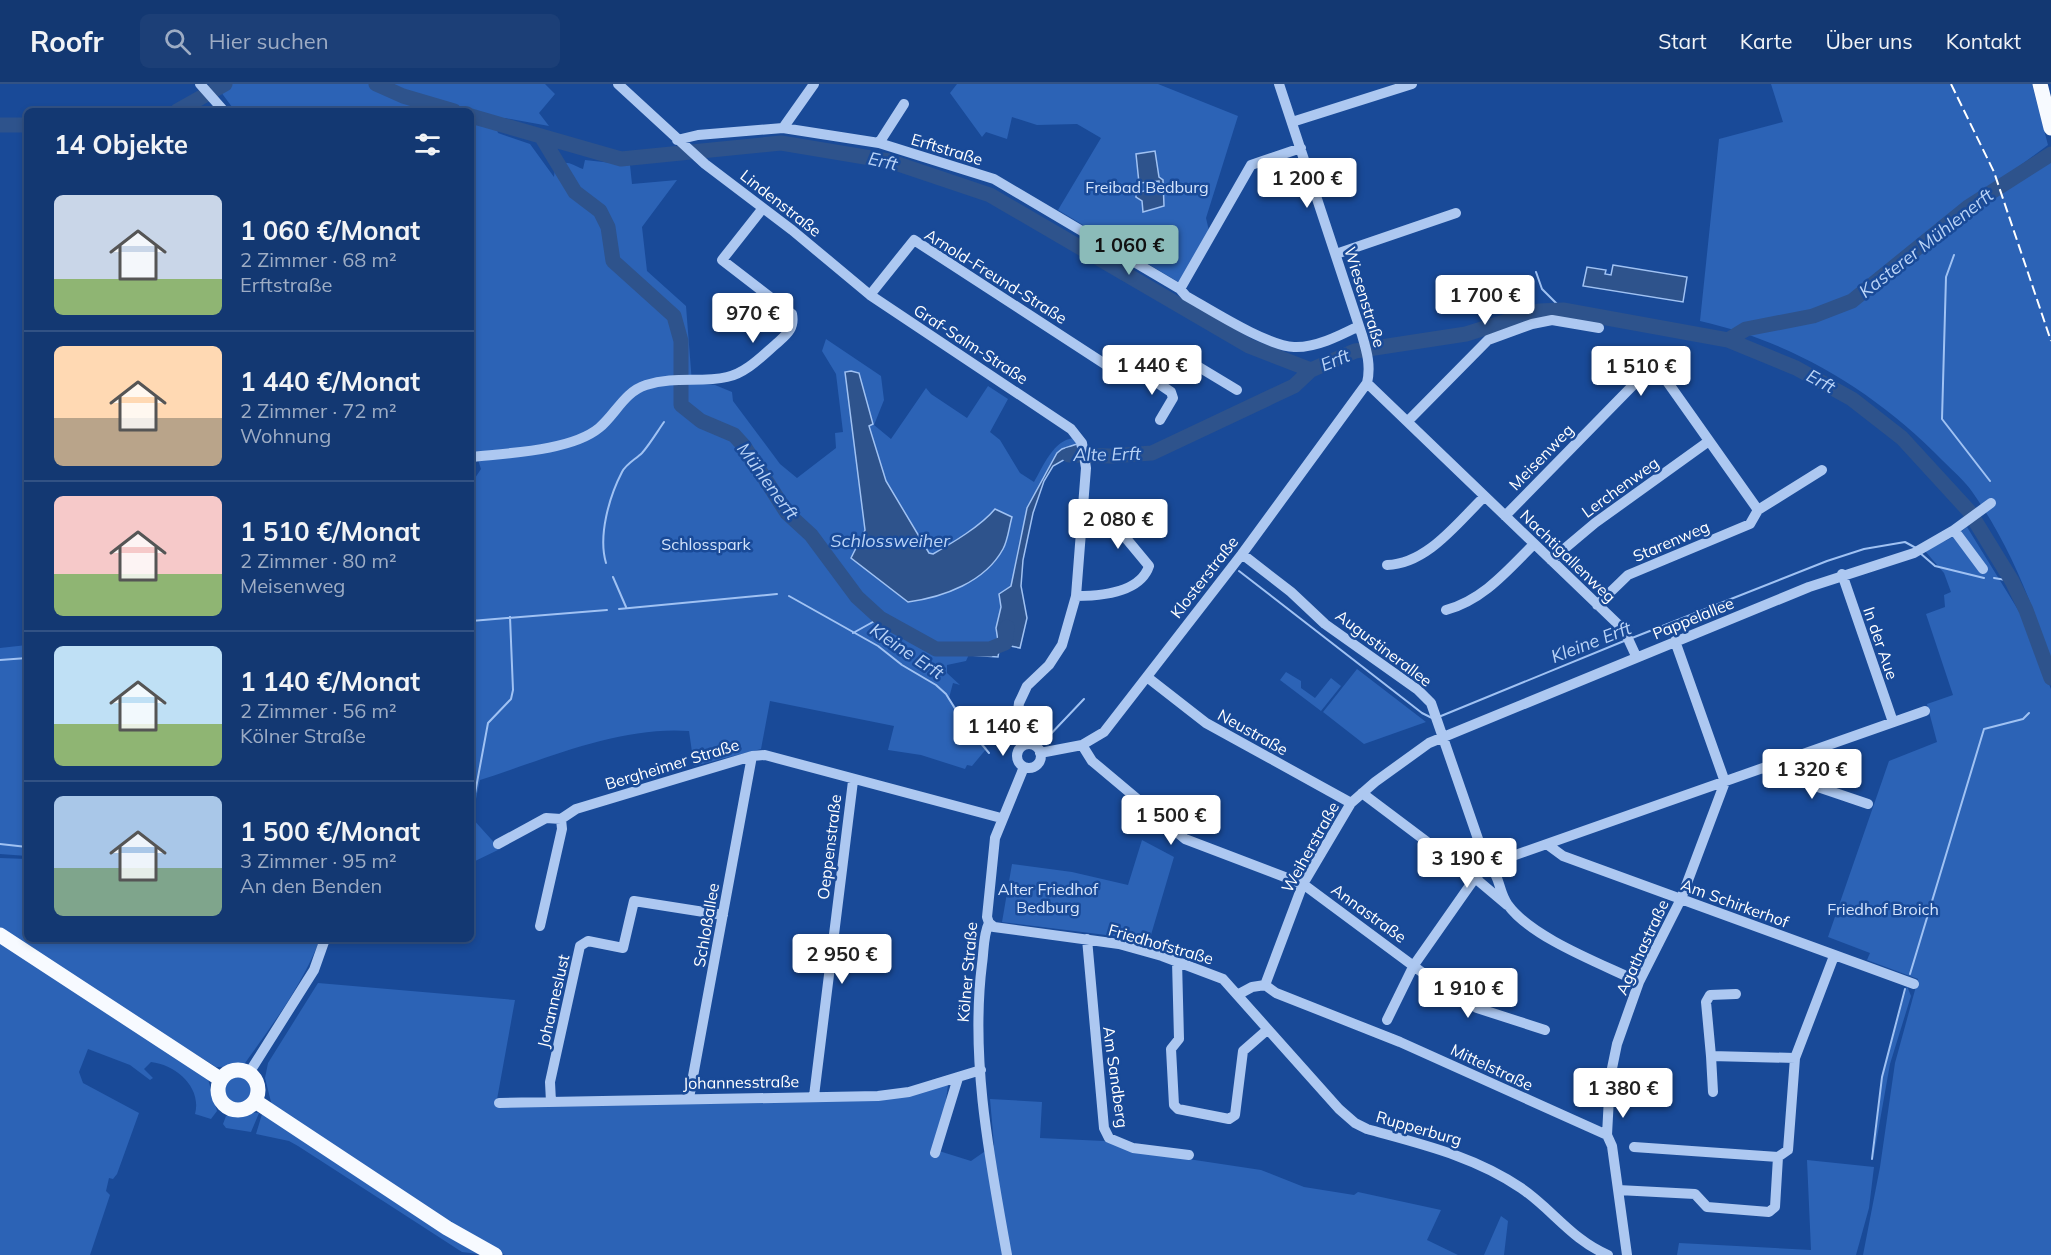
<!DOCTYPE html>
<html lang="de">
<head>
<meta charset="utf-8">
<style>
	:root { --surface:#133872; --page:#1c3f77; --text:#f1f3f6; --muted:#9dacc4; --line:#325284; --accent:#8bbbb9 }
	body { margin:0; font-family:Mulish,sans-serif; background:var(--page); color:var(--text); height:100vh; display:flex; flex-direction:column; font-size:22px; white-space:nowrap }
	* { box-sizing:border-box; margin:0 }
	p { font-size:20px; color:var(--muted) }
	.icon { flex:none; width:33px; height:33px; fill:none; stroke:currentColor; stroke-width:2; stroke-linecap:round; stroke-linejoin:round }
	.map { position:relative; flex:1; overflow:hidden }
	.side { position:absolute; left:24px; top:24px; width:450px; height:834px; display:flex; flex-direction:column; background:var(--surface); border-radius:9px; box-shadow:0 3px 9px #0003,0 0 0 2px var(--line) }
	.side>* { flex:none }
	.price { position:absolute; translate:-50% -51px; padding:0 14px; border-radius:6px; background:#fff; color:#222; font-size:20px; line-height:39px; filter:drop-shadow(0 2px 3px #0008) }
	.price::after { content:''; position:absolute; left:50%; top:36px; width:18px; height:14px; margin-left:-9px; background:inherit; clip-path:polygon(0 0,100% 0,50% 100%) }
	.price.current { background:var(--accent); color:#111 }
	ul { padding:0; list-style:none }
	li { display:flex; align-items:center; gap:18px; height:150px; padding:0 30px }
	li+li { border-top:2px solid var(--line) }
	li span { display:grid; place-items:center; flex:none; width:168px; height:120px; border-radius:9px; color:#555 }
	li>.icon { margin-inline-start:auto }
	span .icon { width:72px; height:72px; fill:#fffc; stroke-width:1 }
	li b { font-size:26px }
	h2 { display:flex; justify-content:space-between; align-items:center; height:72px; padding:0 30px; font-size:26px }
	header { display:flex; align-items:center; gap:36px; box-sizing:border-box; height:84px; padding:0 30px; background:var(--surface); border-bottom:2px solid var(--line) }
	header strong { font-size:28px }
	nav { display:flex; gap:33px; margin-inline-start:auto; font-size:21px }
	.search { width:420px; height:54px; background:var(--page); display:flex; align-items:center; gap:15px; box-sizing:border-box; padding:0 21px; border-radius:9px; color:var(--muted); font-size:22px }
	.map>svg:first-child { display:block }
	.green { fill:#2c63b6 }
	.water { fill:#2e538c; stroke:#a0c2f3; stroke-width:1.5 }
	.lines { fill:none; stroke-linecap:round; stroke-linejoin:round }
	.stream { stroke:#a0c2f3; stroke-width:2 }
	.river { stroke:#2e538c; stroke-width:15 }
	.minor { stroke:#adc8f1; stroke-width:10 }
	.major { stroke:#f7faff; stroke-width:15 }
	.rail { stroke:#fff; stroke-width:2; stroke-dasharray:10 4.5; stroke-linecap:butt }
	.labels { text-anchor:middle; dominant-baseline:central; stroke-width:5; stroke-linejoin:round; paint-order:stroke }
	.street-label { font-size:16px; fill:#fff; stroke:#194a98 }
	.park-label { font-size:16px; fill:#d4e4fc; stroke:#194a98 }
	.water-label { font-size:18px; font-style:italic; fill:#b9d3f7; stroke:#194a98 }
</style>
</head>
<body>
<header>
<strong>Roofr</strong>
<div class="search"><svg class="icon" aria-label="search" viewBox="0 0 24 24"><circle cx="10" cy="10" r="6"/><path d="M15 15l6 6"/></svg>Hier suchen</div>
<nav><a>Start</a><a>Karte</a><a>Über uns</a><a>Kontakt</a></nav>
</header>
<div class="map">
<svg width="2051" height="1171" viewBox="0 0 2051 1171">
	<rect width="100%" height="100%" fill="#194a98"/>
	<path class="green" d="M215,0H545L555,10L539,29L549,42L505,34L494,35L498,49L530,60L554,93L555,82C568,75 571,81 583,85L585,76L630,81L632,100L677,96L642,143L647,187L686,222L692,299L715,301L732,308L733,317L780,380L797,394L836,364L835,349L843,348L836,290L822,267L826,255L881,292L884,316L874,341L891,355L926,304L931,310L967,334L988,302L1008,315L990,348L1000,356L1020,389L1034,398C1043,383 1053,356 1074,354L1077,360L1061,365L1029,421L1019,458L1011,502L999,510L1001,523L998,558L991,563L971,566L966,577L947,581V589L960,601L953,599L949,614L987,664L972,682L967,681L965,685L921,671L888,666L894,642L770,617L761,665L694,682L689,647C619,642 546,675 480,696L472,734L500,765L471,779V400L481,385L471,355V27H235Z
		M957,0H1158L1238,32L1206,134L1209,147L1180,199L1058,126L1101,54L1077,40L1037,41L1012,33L1007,55L986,48L982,53L950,9Z
		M1771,0H2032L2048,61L1875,189L2051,72V578C2032,518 2009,460 1973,409C1965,397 1952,386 1942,376C1876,308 1793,258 1700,237L1719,55L1783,38Z
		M1967,443L2020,529L2051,605V1171H1863L1880,1083L1895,979L1918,895L1867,876L1870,869L1828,853L1889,677L1937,658L1927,620L1953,611L1926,530L1945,523L1944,511L1951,508L1944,489L1925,467C1939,459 1955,454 1967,443Z
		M27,561V772L0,770V564Z
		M1357,585L1426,638L1364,660L1323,628Z
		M1286,588L1301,597V604L1315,614L1331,594L1341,602L1321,627L1280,596Z
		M1142,756L1174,773L1148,861L1114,852L1002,838L1012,780L1072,788L1128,801Z
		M0,774L27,775V855H320C302,902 272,941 243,982L216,983L0,847Z
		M0,856L208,995L217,1027L211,1035L195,1030C202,1004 177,981 151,978L144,985L153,994L150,996L130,981L88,965L79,988L83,999L139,1029L117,1090L113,1095L109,1094L106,1107L110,1111L90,1171H0Z
		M318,899L515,916L496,1021L762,1019L948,1001L939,1067L971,1077L994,1061L990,1015L1042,1018L1040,1054L1104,1057L1135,1067L1261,1086L1304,1103L1354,1111L1358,1108L1441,1126L1427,1156L1458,1171H505L481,1159L272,1022L265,994L268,979Z
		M1907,902L1911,912L1890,980L1873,1076L1882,994Z
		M220 1007a17 17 0 1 1 34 0a17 17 0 1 1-34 0Z
		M246,1028L259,1029L251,1048L226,1044L223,1040L226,1032Z
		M262,1030L487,1171L462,1168L298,1062L289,1057L256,1050Z
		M1807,1076L1874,1083L1869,1124L1856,1171H1677L1679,1159L1811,1166Z
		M1501,1132L1508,1137L1504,1171H1484Z"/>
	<path class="water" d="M1155,67L1159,93L1163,96L1164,122L1143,128L1142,117L1136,113V109L1160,103L1159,97L1139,99L1136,70Z
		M1613,181L1687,193L1683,218L1583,202L1587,183L1606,186L1605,190L1611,191Z
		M851,287L859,289L873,340L869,342L886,397L929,469L933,470C952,459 981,442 995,425L1012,433C1009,443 1008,456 1003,465C985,498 944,513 908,518L851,474L865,446L845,288Z
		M1077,360L1080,375L1067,374L1053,382L1044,397L1033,429L1023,476L1021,502L1027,534L1020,564L1000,560L998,573L970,571V566L991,563L998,557L996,544L1001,523L999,510L1011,502L1027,424L1057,369L1062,365Z"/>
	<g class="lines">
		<path class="stream" d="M1954,171L1946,193L1942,335L1990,397
			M1536,188L1542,205L1563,226
			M1920,469L1935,482L1984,494
			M606,479C598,452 609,413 622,388C626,380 636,375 642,369C650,360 657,348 664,338
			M1239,487L1422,629L1432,634
			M613,493L626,523
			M1994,494L2012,497
			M789,512L878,562L902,581L936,601L946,610L964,639L989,669
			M619,525L777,510
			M471,537L607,526
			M853,549L880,534
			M1632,554L1827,477L1864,465L1905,458L1916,464
			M0,576L27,574
			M1441,632L1624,557
			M1046,655L1084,615
			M471,731L488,639L511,615L513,606L510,533
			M0,760L27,763
			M1910,890L1984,645L2023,635L2029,629
			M1872,1075L1882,993L1905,905"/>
		<path class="river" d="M376,0L403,12L454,27
			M177,27L225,0
			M471,32L621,75L781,59L889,77L990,111L1249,262L1311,286L1355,267L1466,250L1539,227L1563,226L1728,256L1796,284L1852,315L1902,354L1969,427L2012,497L2026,526L2051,594
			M0,41H27
			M541,52L575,108L600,127L608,143L613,177L674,232L681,257V321L701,337L734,351L744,362L787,429L811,451L857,513L880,534L936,565H990L1005,559L1007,543
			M1728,256L1746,245L1813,232L1852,217L1968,123L2051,70
			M1069,371L1111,372L1152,369L1294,302L1311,286"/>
		<path class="minor" d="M200,0L224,27
			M618,0L705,80L792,146L870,211L1071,345L1082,359L1086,384L1076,512L1062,561L1049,581L1027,602L1019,619L1016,643L1023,661
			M1292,38L1412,0
			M783,44L814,0
			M677,56L698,51L783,44L879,59L994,95L1180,205L1186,212C1211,226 1267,262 1294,263C1316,264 1341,251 1359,242
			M879,59L904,20
			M1336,170L1456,129
			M1180,205L1251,81L1301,64
			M870,211L914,156L1114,286L1152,295L1171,308L1173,314L1160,336
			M1156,297L1174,268L1237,306
			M1367,299L1624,546L1636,572
			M1408,337L1488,256L1532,240L1552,236L1599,244
			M471,373C507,369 571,367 599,344C616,330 624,308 646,301C675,292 701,299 727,293C746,289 762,272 776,260C786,251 795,245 792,230L722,176L763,124
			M1505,432L1645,289L1659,286L1758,426
			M1954,446L1983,485
			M1242,470L1291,508L1325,540L1418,606L1431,619L1487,781C1501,791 1498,808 1508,821C1532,854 1602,880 1639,898
			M1551,476L1595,439L1709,357
			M1387,481C1427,480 1457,439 1484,413
			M1842,490L1893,638
			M1076,512C1099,512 1140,509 1149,482L1110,435
			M1597,521L1628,491L1750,440L1758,426L1822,386
			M1446,526C1483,516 1507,487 1534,460
			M1147,593L1206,639L1351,719
			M1017 672a12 12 0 1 1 24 0a12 12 0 1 1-24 0Z
			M1082,661L1092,677L1185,755L1303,800L1431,895L1477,924L1545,946
			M1040,669L1082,661L1104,648L1242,470L1367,299C1371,282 1367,268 1362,251L1279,0
			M1765,685L1868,720
			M1362,709L1475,794L1414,881L1387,936
			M498,760L546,734L561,735L576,725L752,672L765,671L1001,734
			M1548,761L1563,772L1914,900
			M1507,821L1475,794L1487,781L1925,627
			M989,839L994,843L1119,860L1162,872L1223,895L1339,1025L1355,1039L1367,1045C1421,1060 1474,1072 1521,1104C1552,1125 1572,1156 1608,1171
			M540,842L562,745L561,735
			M1087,855L1104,1044L1109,1054L1133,1064L1189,1071
			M1177,877L1179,955L1171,965L1174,1021L1178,1025L1229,1035L1235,1031L1243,967L1267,946
			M1265,901L1276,909L1400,958L1607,1051
			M1239,910L1252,903L1265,901L1303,800L1351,719L1375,698L1429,659L1809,503L1914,469L1954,446L1991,419
			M1711,972L1706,918L1710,911L1736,910
			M249,989L314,886L325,855
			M1713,1008L1711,972L1795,974
			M814,1012L853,697
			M689,1014L752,672
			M551,1018L550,998L580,862L588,857L623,864L634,817L723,831
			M499,1019L878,1012L909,1008L981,986
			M1634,1063L1778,1073
			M935,1069L958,994
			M1778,1073L1788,1066L1795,974L1834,872
			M1618,1106L1695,1110L1707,1123L1769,1128L1775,1123L1778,1073
			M1007,1171C990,1076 970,977 982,880C984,867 983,851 989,839L987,833L995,754L1024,683
			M1627,1171L1612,1062L1607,1051L1610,994L1617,960L1639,898L1681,815L1725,698L1675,557"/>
		<path class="major" d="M2040,0L2051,44
			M0,851L220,995
			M218 1006a20 20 0 1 1 40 0a20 20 0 1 1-40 0Z
			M255,1017L447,1144L495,1171"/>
		<path class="rail" d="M1951,0L1994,88L2051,257"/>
	</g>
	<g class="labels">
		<g class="street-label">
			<text transform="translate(947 65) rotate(17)">Erftstraße</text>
			<text transform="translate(781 119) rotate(38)">Lindenstraße</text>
			<text transform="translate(996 192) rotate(32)">Arnold-Freund-Straße</text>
			<text transform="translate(1365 213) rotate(73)">Wiesenstraße</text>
			<text transform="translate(971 260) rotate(33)">Graf-Salm-Straße</text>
			<text transform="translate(1541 373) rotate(-46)">Meisenweg</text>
			<text transform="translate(1620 403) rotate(-36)">Lerchenweg</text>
			<text transform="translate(1671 457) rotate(-23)">Starenweg</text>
			<text transform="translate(1568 472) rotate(44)">Nachtigallenweg</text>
			<text transform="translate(1204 493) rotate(-52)">Klosterstraße</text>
			<text transform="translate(1693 534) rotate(-22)">Pappelallee</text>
			<text transform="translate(1881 559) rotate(71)">In der Aue</text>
			<text transform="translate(1384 564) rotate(37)">Augustinerallee</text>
			<text transform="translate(1253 648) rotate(29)">Neustraße</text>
			<text transform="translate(672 680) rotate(-17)">Bergheimer Straße</text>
			<text transform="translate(829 763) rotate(-83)">Oeppenstraße</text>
			<text transform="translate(1310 763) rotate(-61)">Weiherstraße</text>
			<text transform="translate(1735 819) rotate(20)">Am Schirkerhof</text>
			<text transform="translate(1369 829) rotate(36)">Annastraße</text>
			<text transform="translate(706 841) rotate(-80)">Schloßallee</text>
			<text transform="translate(1161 860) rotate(16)">Friedhofstraße</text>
			<text transform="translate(1642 863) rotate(-65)">Agathastraße</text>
			<text transform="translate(967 888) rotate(-85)">Kölner Straße</text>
			<text transform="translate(553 917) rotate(-77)">Johanneslust</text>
			<text transform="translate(1492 983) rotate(25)">Mittelstraße</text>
			<text transform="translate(1116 993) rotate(82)">Am Sandberg</text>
			<text transform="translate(741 998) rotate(-1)">Johannesstraße</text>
			<text transform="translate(1419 1044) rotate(16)">Rupperburg</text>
		</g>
		<g class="park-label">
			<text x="1147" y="103">Freibad Bedburg</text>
			<text x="706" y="460">Schlosspark</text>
			<text x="1048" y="805">Alter Friedhof<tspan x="1048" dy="18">Bedburg</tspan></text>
			<text x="1883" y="825">Friedhof Broich</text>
		</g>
		<g class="water-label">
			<text transform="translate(883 77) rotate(13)">Erft</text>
			<text transform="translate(1926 159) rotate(-38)">Kasterer Mühlenerft</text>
			<text transform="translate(1335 276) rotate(-22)">Erft</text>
			<text transform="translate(1821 297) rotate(29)">Erft</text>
			<text transform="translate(1107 370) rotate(-1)">Alte Erft</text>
			<text transform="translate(768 397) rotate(54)">Mühlenerft</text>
			<text x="890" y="456">Schlossweiher</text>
			<text transform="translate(1591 558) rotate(-21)">Kleine Erft</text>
			<text transform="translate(907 567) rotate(34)">Kleine Erft</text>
		</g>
	</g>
</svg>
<b class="price" style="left:1307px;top:125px">1 200 €</b>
<b class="price current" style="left:1129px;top:192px">1 060 €</b>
<b class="price" style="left:1485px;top:242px">1 700 €</b>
<b class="price" style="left:753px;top:260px">970 €</b>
<b class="price" style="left:1152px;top:312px">1 440 €</b>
<b class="price" style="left:1641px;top:313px">1 510 €</b>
<b class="price" style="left:1118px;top:466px">2 080 €</b>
<b class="price" style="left:1003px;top:673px">1 140 €</b>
<b class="price" style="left:1812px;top:716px">1 320 €</b>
<b class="price" style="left:1171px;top:762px">1 500 €</b>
<b class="price" style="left:1467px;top:805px">3 190 €</b>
<b class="price" style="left:842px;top:901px">2 950 €</b>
<b class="price" style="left:1468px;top:935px">1 910 €</b>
<b class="price" style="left:1623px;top:1035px">1 380 €</b>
<section class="side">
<h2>14 Objekte<svg class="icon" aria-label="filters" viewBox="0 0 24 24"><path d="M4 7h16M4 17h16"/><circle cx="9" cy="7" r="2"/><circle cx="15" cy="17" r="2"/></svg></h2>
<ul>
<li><span style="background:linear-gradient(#c9d6e8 70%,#8fb573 0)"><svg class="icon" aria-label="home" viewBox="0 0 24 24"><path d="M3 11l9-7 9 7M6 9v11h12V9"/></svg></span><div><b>1 060 €/Monat</b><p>2 Zimmer · 68 m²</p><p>Erftstraße</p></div></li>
<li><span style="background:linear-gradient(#ffd9b3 60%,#b9a48a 0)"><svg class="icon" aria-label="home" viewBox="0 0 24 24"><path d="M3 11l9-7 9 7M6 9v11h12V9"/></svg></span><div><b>1 440 €/Monat</b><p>2 Zimmer · 72 m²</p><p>Wohnung</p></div></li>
<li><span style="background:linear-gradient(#f6c9c9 65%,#8fb573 0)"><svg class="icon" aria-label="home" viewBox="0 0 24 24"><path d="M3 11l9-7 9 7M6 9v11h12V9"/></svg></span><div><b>1 510 €/Monat</b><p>2 Zimmer · 80 m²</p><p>Meisenweg</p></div></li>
<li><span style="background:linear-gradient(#bfe0f5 65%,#8fb573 0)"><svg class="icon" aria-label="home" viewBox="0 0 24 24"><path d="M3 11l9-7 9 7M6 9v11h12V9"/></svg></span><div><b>1 140 €/Monat</b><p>2 Zimmer · 56 m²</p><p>Kölner Straße</p></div></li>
<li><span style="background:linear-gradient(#a9c7e8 60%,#7fa58c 0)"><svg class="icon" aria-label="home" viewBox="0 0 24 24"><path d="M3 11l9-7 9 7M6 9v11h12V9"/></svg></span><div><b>1 500 €/Monat</b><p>3 Zimmer · 95 m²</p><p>An den Benden</p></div></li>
</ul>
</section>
</div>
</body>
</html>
